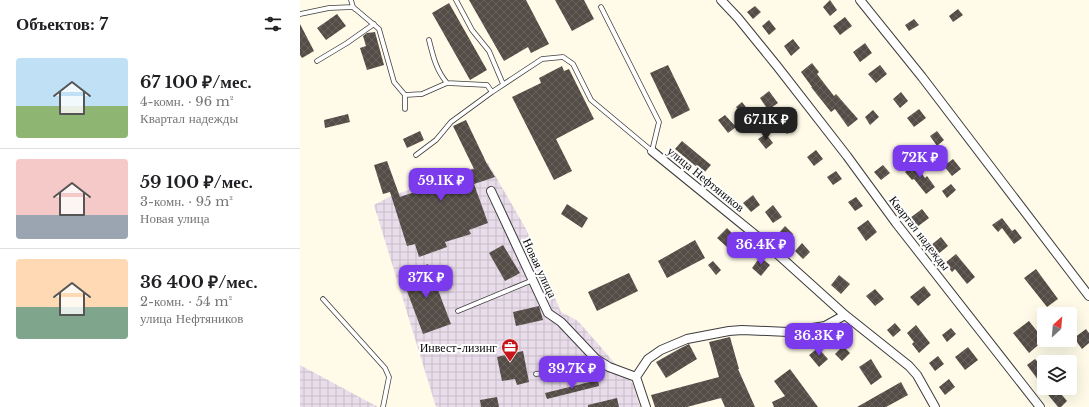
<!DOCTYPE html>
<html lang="ru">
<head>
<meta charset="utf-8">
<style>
	:root { --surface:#fff; --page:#f6f6f6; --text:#202124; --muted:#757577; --line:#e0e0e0; --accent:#7c3aed }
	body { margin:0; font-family:"Libre Baskerville",serif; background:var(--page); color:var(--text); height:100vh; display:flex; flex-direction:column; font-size:15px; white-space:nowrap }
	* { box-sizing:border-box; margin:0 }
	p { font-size:13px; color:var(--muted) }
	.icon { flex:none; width:22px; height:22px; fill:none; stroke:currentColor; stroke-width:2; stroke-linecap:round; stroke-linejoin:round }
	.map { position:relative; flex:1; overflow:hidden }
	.panel { display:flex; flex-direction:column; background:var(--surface); width:300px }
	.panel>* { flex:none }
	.needle { width:26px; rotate:26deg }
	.controls { position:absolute; left:737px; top:307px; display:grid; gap:8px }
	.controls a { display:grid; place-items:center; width:40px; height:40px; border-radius:4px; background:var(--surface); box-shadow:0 4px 16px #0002; font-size:20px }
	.price { position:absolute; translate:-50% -34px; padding:0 9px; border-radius:8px; background:var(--accent); color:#fff; font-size:13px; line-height:26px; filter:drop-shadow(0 1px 2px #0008) }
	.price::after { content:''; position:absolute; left:50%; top:24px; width:12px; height:9px; margin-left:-6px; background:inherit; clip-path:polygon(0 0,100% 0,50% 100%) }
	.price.current { background:#222; color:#fff }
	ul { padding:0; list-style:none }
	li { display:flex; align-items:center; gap:12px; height:100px; padding:0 16px }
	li+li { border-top:1px solid var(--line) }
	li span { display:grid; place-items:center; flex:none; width:112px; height:80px; border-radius:4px; color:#555 }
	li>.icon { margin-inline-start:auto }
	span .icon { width:48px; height:48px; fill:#fffc; stroke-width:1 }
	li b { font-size:17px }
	h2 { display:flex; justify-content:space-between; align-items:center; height:48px; padding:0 16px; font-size:17px }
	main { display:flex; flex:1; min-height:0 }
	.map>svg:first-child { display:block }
	.industrial { fill:url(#industrial-grid) }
	.building { fill:url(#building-cross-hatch) }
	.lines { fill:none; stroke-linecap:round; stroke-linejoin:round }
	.lane-casing { stroke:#3d3d3d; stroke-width:5.5 }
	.street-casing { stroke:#3d3d3d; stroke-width:10 }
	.lane { stroke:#fff; stroke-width:4 }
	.street { stroke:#fff; stroke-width:8 }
	.labels { text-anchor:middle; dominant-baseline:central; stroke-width:4; stroke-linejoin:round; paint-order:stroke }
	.street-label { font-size:12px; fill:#0a0a0a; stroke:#fff }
	.poi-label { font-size:12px; fill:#0a0a0a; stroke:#fff; text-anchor:end }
</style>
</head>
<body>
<main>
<section class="panel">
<h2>Объектов: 7<svg class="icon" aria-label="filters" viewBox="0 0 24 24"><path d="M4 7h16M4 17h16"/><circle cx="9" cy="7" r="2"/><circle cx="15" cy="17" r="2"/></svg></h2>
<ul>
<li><span style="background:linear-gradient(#bfe0f5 60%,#8fb573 0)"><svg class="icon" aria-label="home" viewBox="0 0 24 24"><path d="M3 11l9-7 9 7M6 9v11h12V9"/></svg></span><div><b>67 100 ₽/мес.</b><p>4-комн. · 96 m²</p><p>Квартал надежды</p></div></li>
<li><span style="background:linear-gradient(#f6c9c9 70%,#9aa5b1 0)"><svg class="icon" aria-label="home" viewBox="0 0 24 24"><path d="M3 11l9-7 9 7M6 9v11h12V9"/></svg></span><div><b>59 100 ₽/мес.</b><p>3-комн. · 95 m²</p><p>Новая улица</p></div></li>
<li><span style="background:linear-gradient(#ffd9b3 60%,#7fa58c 0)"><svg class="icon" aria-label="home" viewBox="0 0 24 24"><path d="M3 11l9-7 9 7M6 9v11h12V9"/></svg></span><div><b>36 400 ₽/мес.</b><p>2-комн. · 54 m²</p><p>улица Нефтяников</p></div></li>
</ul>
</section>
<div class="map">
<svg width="789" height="407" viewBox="0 0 789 407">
	<defs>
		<pattern id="industrial-grid" width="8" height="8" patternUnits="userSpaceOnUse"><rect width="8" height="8" fill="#eaddeb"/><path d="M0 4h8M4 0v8" fill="none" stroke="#c7bcc8"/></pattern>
		<pattern id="building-cross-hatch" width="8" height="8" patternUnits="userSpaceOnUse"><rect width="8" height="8" fill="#544c46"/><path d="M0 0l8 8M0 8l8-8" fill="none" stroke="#68615c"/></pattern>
	</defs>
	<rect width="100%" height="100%" fill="#fffbe8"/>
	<path class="industrial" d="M188,163L226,229L261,312L278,321L333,384L340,407H136L74,205L91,196Z
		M0,365L78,407H0Z"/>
	<path class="building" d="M169,0H226L249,44L231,53L228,47L204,61Z
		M255,0H284L294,19L272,31Z
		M530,0L537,10L530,16L523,7Z
		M149,3L187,70L170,80L132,13Z
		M455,6L461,12L453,19L447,12Z
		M658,9L663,15L653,22L649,16Z
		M37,14L46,26L26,40L17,28Z
		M545,17L552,26L540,35L533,26Z
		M614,19L619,25L609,31L605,25Z
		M469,20L476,29L469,35L462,26Z
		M0,24L14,51L2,58L0,55Z
		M75,32L84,65L67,70L60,48L66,46L63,36L67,33Z
		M493,39L500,48L491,56L484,46Z
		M565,43L572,53L560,62L553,52Z
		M512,63L519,72L517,74L534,96L536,94L558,119L548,127L535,109L531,112L511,87H512L501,72Z
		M368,65L390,110L372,119L350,73Z
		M580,65L587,74L576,83L568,74Z
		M262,66L264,71L269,69L294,119L256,139L272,171L254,180L212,97L241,83L239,78Z
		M469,91L478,103L468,110L460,98Z
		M601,92L608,101L600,108L593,99Z
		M442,102L449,111L443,116L436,107Z
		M619,109L626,118L614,127L607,118Z
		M573,110L579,117L570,125L565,117Z
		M48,114L50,122L25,128L24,120Z
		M425,115L436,127L428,133L418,120Z
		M487,115L496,127L487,134L478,122Z
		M166,120L187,164L195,177L174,184L188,223L169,230L171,234L145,242L147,247L119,257L115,244L107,246L90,192L83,194L74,165L87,161L100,197L170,173V170L174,169L153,126Z
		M120,131L124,140L107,148L103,139Z
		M637,131L644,140L637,146L630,136Z
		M466,134L473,143L466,149L458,139Z
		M382,141L411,165L404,173L375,149Z
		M516,150L523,159L514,166L507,157Z
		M653,159L661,169L652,176L644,166Z
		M615,164L625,178L627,176L635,187L626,194L614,179L612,180L605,172Z
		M583,165L590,173L581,180L574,172Z
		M536,171L542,179L533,185L527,177Z
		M651,184L656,190L647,198L642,191Z
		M453,195L460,205L451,212L443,203Z
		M556,197L563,206L555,211L548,202Z
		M267,204L288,218L282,228L261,214Z
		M473,205L482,217L473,223L465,212Z
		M622,209L629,218L617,227L610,218Z
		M702,218L712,231L715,229L722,238L714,244L702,228L698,232L692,225Z
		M568,220L577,232L566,241L557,228Z
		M485,226L493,234L486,241L478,234Z
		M427,228L436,237L427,247L417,238Z
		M641,237L648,246L637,255L630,246Z
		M395,240L405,258L367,278L358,261Z
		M502,243L510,252L503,259L495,251Z
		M203,245L220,273L205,281L189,253Z
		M656,254L675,277L667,284L655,269L652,272L645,263Z
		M460,257L470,265L461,276L452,268Z
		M413,261L421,270L416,275L408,265Z
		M128,264L151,324L123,334L101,275Z
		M736,269L758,299L747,307L724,278Z
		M329,273L338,291L297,311L288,292Z
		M539,275L550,284L541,294L531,285Z
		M624,286L631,295L618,306L610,297Z
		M575,289L584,299L575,306L566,296Z
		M239,306L243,320L216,326L213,312Z
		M729,321L744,340L729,353L713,333Z
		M595,323L601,330L593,337L587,330Z
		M616,325L630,343L619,353L612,344L614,342L607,333Z
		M651,328L656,334L647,342L642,335Z
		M786,329L789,333V343L782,349L774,338Z
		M430,337L439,369H438L455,407H425L421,398L387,407H355L351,395L419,377L409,342Z
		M509,339V348L494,349L493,340Z
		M389,344L397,359L366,378L356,362L379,349Z
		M543,346L550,353L542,361L535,354Z
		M668,347L678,360L665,370L655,357Z
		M518,348L528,359L519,367L509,355Z
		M223,351L229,382L217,385L215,379L202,381L197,357Z
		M638,356L644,364L635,371L629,363Z
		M571,359L582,377L571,385L559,367Z
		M735,359L744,368V388L727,365Z
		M490,369L518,407H474L472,402L485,396L474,381Z
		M649,379L655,387L645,395L639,387Z
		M298,380L299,386L247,399L245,393Z
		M601,382L608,395L586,407H557Z
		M749,388H756L767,401L761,407H758L745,391Z
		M197,397L199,407H181L180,400Z
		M317,398L319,407H288V405Z"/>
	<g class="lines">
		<g class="lane-casing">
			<path id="lane" d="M51,0L53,7L55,9
				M156,0L172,30L189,51L203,84
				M0,14L29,8L53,7L79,29L94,82L105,95L122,94L147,83L187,85L192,92L242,59L263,57L273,64L291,100L352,151L359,122L301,7
				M129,40C133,56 136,70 147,83
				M17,61L47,43L74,24L72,23
				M105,95V109
				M116,155L136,140L151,122L192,92
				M23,299L85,368L89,377L83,407
				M158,311L233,280
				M236,374L294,366L305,367"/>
		</g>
		<g class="street-casing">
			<path id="street" d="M421,0L438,18L477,66L547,156L596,223L740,407
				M560,0L622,77L789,296
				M352,151L464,242L545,315L609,366L617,375L635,407
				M191,191L248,313L261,322L296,359L309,367L336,377L346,407
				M336,377L348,359L361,350L387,339L429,331L442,330L488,332L525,326L545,315"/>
		</g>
		<use href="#lane" class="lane"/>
		<use href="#street" class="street"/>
	</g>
	<defs>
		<g id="office-pin" transform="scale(0.9)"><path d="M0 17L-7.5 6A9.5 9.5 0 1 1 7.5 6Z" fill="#c6161a" stroke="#fff"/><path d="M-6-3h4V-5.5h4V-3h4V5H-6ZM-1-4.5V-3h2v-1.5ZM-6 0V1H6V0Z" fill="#fff"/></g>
	</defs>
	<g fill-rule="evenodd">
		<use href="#office-pin" x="210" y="347"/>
	</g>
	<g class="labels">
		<g class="street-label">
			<text transform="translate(406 179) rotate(39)">улица Нефтяников</text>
			<text transform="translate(620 233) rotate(52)">Квартал надежды</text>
			<text transform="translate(240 268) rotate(65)">Новая улица</text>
		</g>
		<g class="poi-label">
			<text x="197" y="347">Инвест-лизинг</text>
		</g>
	</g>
</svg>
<div class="controls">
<a><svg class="needle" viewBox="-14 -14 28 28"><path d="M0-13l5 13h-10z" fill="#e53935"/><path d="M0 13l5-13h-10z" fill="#757577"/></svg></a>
<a><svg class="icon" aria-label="layers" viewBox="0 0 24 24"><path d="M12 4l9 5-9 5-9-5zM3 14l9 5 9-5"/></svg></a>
</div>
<b class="price current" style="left:466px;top:141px">67.1K ₽</b>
<b class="price" style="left:620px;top:179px">72K ₽</b>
<b class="price" style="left:141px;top:202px">59.1K ₽</b>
<b class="price" style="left:461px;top:266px">36.4K ₽</b>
<b class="price" style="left:126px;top:299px">37K ₽</b>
<b class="price" style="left:519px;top:357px">36.3K ₽</b>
<b class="price" style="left:272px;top:390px">39.7K ₽</b>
</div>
</main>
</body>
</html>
